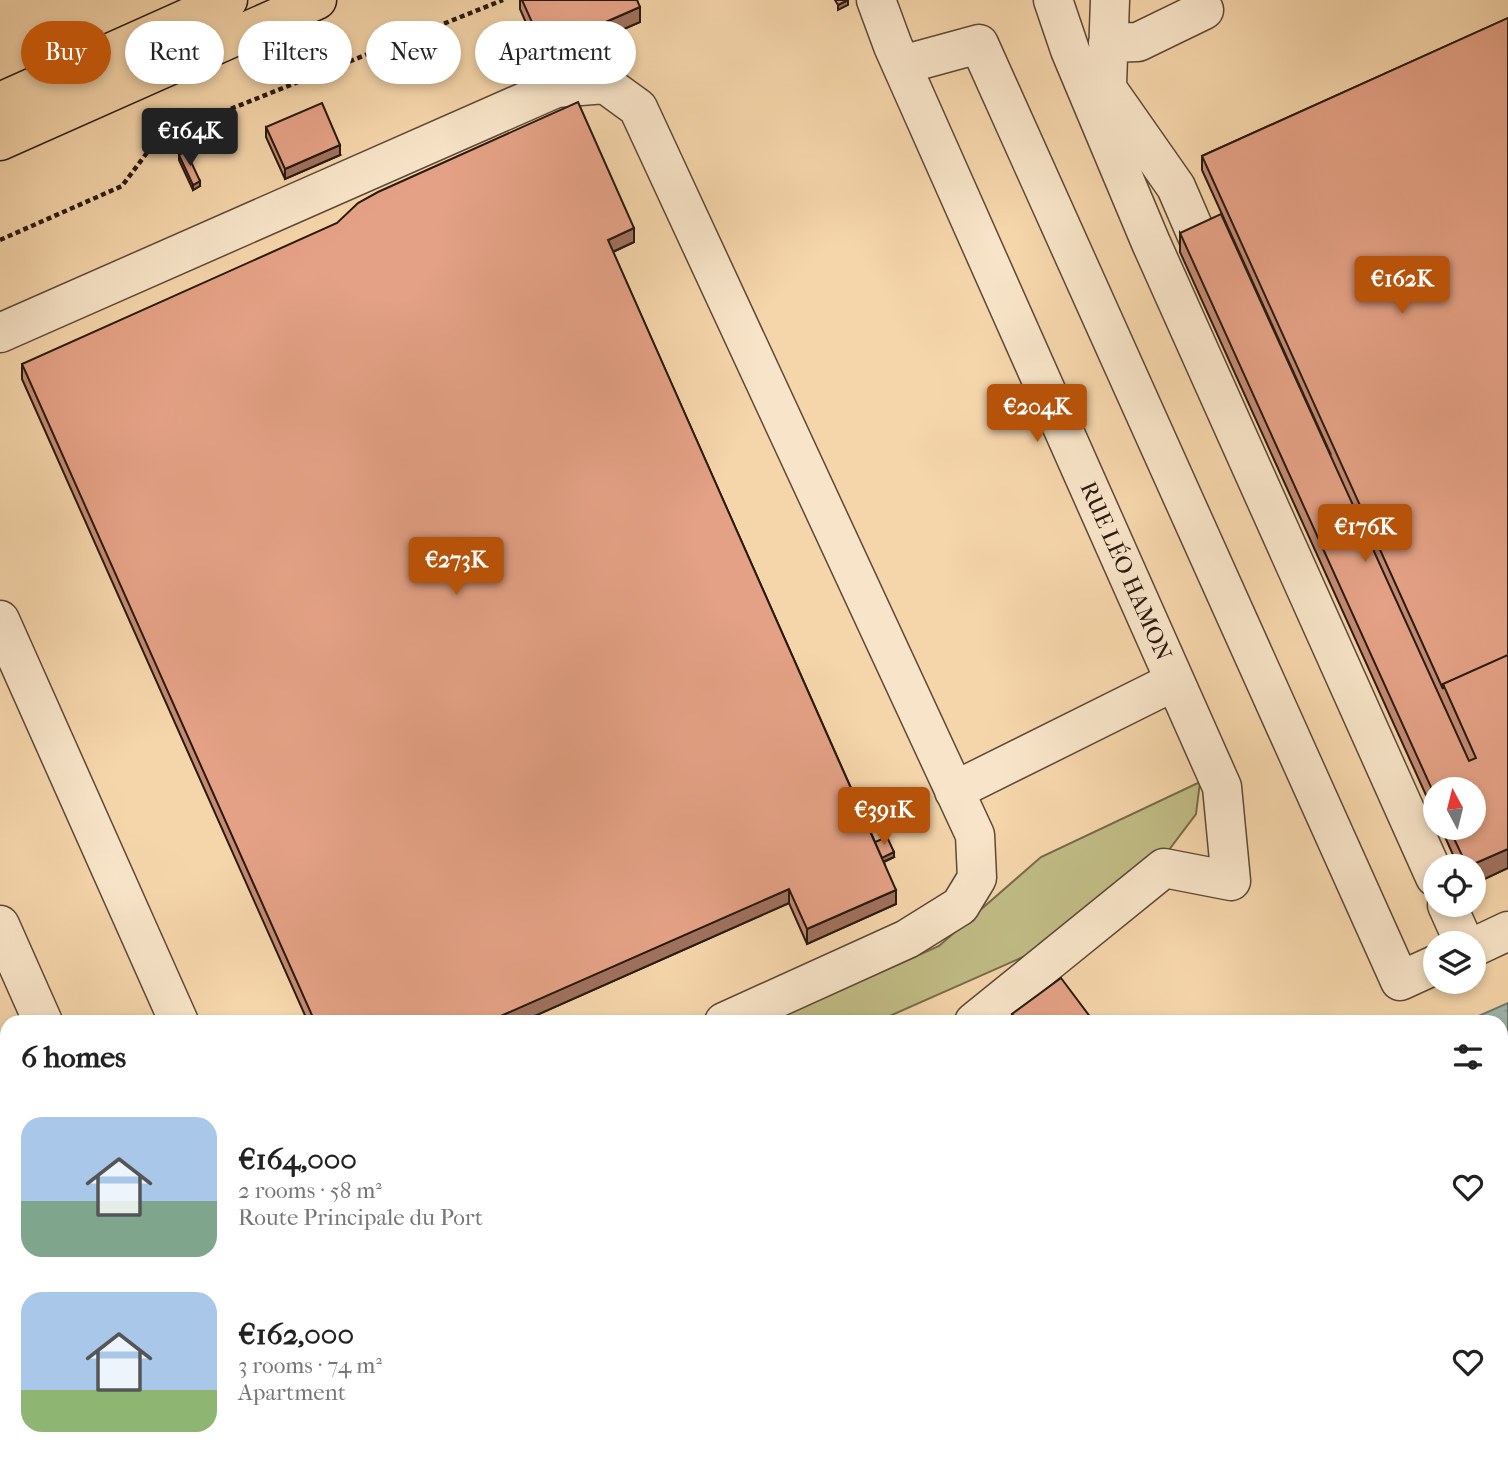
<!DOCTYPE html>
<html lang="en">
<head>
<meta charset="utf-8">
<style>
	:root { --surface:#fff; --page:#f2f2f2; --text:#222; --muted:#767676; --accent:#b45309 }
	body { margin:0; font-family:"IM FELL French Canon",serif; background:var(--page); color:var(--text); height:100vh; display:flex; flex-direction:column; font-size:26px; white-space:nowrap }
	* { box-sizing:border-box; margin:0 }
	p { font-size:23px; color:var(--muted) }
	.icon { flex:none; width:38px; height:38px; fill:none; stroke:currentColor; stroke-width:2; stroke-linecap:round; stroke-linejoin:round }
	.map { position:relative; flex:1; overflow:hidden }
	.drawer { position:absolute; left:0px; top:1015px; width:1508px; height:450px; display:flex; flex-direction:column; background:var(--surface); border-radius:21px 21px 0 0; box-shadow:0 4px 10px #0003 }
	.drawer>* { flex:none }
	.top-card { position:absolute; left:21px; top:21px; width:700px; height:63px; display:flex; gap:14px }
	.needle { width:46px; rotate:353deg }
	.controls { position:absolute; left:1423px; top:777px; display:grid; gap:14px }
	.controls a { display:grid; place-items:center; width:63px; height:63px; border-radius:50%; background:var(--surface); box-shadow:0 4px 10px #0003; font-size:35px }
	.price { position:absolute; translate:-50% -60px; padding:0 16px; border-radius:7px; background:var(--accent); color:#fff; font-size:23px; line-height:46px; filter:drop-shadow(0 2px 4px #0008) }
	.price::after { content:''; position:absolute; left:50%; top:42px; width:21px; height:16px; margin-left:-10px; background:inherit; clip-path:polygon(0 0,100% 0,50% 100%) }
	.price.on { background:#222; color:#fff }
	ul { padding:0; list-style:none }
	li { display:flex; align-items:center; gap:21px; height:175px; padding:0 21px }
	li span { display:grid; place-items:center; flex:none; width:196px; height:140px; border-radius:21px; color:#555 }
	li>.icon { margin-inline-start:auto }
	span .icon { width:84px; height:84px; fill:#fffc; stroke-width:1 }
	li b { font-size:30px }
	h2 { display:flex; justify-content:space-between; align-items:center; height:84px; padding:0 21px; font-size:30px }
	.chip { padding:0 24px; border-radius:32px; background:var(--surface); box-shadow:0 4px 10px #0003; font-size:24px; line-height:63px }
	.chip.on { background:var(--accent); color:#fff }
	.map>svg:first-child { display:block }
	.green { fill:#c1bc85; stroke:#756b4b; stroke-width:2 }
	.water { fill:url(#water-ripples); stroke:#6f7970; stroke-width:2 }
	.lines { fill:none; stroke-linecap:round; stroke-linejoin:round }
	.minor-casing { stroke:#5c4937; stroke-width:41 }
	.major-casing { stroke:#291a11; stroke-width:41 }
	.path { stroke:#291a11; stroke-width:4.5; stroke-dasharray:5 3.5; stroke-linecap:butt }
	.minor { stroke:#f8e4c8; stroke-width:38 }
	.major { stroke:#f5d5aa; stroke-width:38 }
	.wall { fill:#c48a72; stroke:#291a11; stroke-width:2 }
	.shaded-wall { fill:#a0715d; stroke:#291a11; stroke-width:2 }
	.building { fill:#e4a185; stroke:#291a11; stroke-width:2 }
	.labels { text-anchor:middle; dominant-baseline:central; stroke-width:5; stroke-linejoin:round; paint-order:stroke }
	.street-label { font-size:23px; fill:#291a11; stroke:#f8e4c8 }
</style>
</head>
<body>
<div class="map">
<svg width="1508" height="1464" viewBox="0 0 1508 1464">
	<defs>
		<pattern id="water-ripples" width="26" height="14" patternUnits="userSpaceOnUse" patternTransform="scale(1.75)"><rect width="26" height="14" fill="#9db8af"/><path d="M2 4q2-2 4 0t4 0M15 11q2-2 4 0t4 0" fill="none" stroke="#80958d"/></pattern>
	</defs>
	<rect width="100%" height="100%" fill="#f5d5aa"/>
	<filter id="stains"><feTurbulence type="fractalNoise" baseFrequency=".00286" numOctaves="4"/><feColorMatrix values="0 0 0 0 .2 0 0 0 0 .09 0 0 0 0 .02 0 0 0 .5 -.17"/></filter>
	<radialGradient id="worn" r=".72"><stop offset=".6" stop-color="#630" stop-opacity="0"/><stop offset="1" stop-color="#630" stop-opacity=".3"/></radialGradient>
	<path class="green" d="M1200,782L1196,814L1165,855L1057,942L876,1022H770L939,946L1041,857Z
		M863,1458H1001L986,1464H852Z"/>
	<path class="water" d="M1508,1003V1123L1502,1125V1022H1465Z"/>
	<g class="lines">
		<g class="minor-casing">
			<path id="minor" d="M876,0L893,46L1222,787L1231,881L1164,868L974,1022
				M1053,0L1070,50L1151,243L1435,877
				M1108,43L1138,42L1204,10
				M902,65L979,44L1400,981L1435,965
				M1106,87L1176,187L1214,275
				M1106,113L1110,0
				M0,333L556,88L605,84L638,108L975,835L977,878L960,906L907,939L724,1022
				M0,620L179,1022
				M954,791L1175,681
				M1447,905L1464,943
				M0,925L43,1022
				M1474,947L1508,931
				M1502,1244L1508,1241
				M1502,1402L1508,1399
				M217,1464V1458
				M1013,1464L1027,1458
				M1250,1464L1264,1458"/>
		</g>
		<g class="major-casing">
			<path id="major" d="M0,102L228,0
				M0,141L317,0"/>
		</g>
		<path class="path" d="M0,240L122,186L158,138L503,0"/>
		<use href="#minor" class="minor"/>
		<use href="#major" class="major"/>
	</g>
	<path class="wall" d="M520,0H637L640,22L544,64L520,9Z
		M1508,18V868L1474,884V866H1458L1441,828H1474L1435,789V815L1180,252V233L1331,455L1202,170V156Z
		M266,127L340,155L285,179L266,137Z
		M179,155L200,186L193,190L179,160Z
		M634,242L613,252L875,842L894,857L884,862L896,904L807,944L789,903L521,1022H308L22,379V364Z
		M1012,1014L1094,1022H1012Z
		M343,1458H408L410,1464H346Z"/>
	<path class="shaded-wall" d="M848,0V5L838,10V5Z
		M640,7V22L544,64V49Z
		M340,145V155L285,179V169Z
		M200,181V186L193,190V185Z
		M634,228V242L608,254V240Z
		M1508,849V868L1474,884V866H1469Z
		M894,852V857L878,864V859Z
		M789,889V903L521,1022H487Z
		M896,890V904L807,944V929Z
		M7,1092V1111L0,1114V1095Z"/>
	<path class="building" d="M522,0H637L640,7L544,49Z
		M835,0H848L838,5Z
		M1508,18V655L1443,684V689L1202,156Z
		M578,102L634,228L608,240L896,890L807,929L789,889L487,1022H315L22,364L337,223L358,203L378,192Z
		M322,103L340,145L285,169L266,127Z
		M186,151L200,181L193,185L179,155Z
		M1221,214L1469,761L1476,758L1443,684L1508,655V849L1469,866H1467L1449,828H1474V789H1435V796L1180,233Z
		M887,837L894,852L882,858L875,842Z
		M1061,978L1094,1022H1018L1012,1014Z
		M0,1052L7,1068V1092L0,1095Z
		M0,1198L7,1214V1458H115L118,1464H0Z
		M350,1458H408L410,1464H352Z
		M1352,1458H1358L1361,1464H1338Z"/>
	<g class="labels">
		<g class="street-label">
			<text transform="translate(1126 571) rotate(66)">RUE LÉO HAMON</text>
		</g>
	</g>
	<rect width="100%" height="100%" filter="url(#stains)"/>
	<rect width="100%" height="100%" fill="url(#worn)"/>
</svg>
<div class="controls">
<a><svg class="needle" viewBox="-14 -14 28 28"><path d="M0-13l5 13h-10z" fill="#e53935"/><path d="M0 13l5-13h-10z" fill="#767676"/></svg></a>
<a><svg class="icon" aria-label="locate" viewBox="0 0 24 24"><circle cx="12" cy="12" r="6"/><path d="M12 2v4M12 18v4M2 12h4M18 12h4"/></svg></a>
<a><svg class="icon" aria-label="layers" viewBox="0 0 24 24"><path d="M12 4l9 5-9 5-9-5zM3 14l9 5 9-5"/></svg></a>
</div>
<b class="price on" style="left:190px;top:168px">€164K</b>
<b class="price" style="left:1402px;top:316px">€162K</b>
<b class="price" style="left:1037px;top:444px">€204K</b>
<b class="price" style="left:1365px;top:564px">€176K</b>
<b class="price" style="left:456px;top:597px">€273K</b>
<b class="price" style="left:884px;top:847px">€391K</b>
<div class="top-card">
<a class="chip on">Buy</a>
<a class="chip">Rent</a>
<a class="chip">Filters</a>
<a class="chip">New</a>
<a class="chip">Apartment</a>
</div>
<section class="drawer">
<h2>6 homes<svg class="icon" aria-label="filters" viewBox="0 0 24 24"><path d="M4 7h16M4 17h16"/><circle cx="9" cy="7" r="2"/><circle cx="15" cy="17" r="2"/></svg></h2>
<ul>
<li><span style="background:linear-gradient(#a9c7e8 60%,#7fa58c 0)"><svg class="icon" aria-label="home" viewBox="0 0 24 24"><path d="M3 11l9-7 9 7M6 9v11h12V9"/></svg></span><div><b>€164,000</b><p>2 rooms · 58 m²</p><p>Route Principale du Port</p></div><svg class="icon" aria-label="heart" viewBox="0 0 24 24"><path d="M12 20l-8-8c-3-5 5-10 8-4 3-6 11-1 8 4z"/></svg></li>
<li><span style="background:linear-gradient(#a9c7e8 70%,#8fb573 0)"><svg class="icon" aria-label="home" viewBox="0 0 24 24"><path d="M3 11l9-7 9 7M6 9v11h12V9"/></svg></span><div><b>€162,000</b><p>3 rooms · 74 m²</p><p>Apartment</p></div><svg class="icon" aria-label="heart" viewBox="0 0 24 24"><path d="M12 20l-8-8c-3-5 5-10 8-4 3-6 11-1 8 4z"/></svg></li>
</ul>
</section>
</div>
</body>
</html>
